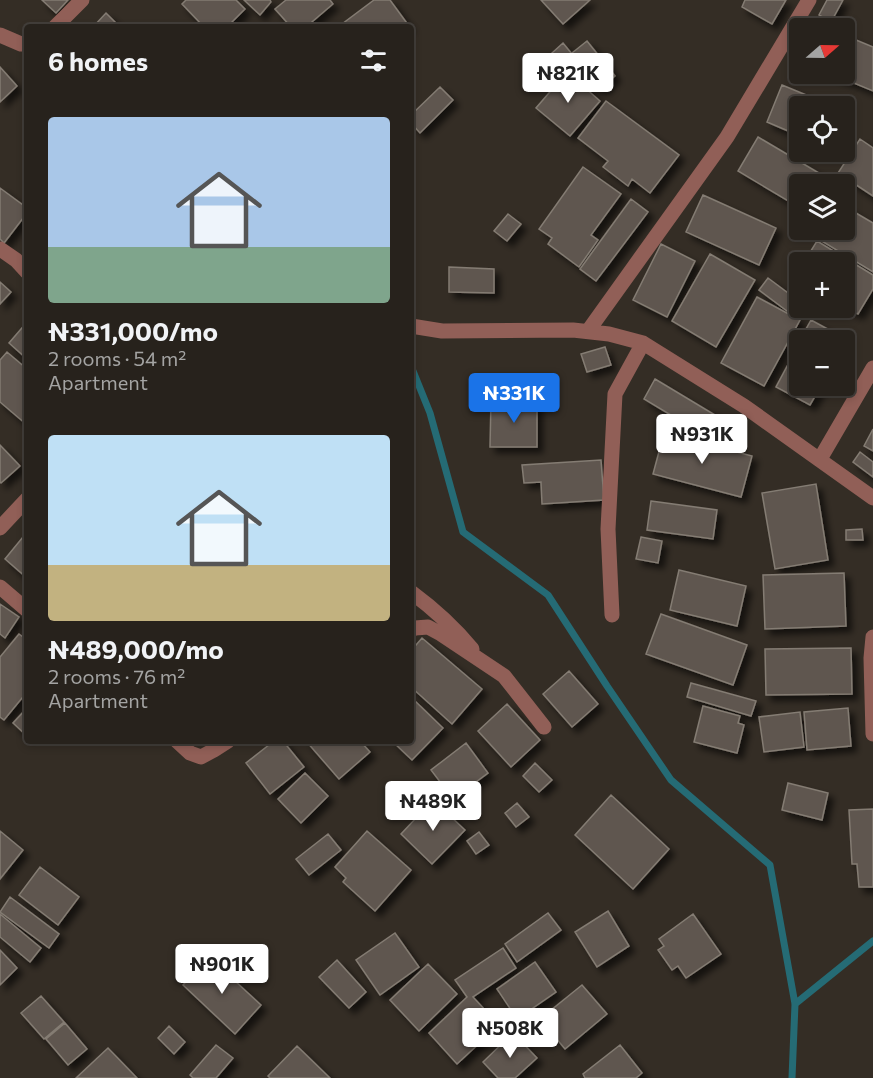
<!DOCTYPE html>
<html lang="en">
<head>
<meta charset="utf-8">
<style>
	:root { --surface:#27221c; --page:#332f29; --text:#f1f3f6; --muted:#a4a4a3; --line:#433f3b; --accent:#1a73e8 }
	body { margin:0; font-family:Commissioner,sans-serif; background:var(--page); color:var(--text); height:100vh; display:flex; flex-direction:column; font-size:22px; white-space:nowrap }
	* { box-sizing:border-box; margin:0 }
	p { font-size:20px; color:var(--muted) }
	.icon { flex:none; width:33px; height:33px; fill:none; stroke:currentColor; stroke-width:2; stroke-linecap:round; stroke-linejoin:round }
	.map { position:relative; flex:1; overflow:hidden }
	.side { position:absolute; left:24px; top:24px; width:390px; height:720px; display:flex; flex-direction:column; background:var(--surface); border-radius:6px; box-shadow:0 3px 9px #0003,0 0 0 2px var(--line) }
	.side>* { flex:none }
	.needle { width:39px; rotate:70deg }
	.tools { position:absolute; left:789px; top:18px; display:grid; gap:12px }
	.tools a { display:grid; place-items:center; width:66px; height:66px; border-radius:6px; background:var(--surface); box-shadow:0 3px 9px #0003,0 0 0 2px var(--line); font-size:30px }
	.price { position:absolute; translate:-50% -51px; padding:0 14px; border-radius:6px; background:#fff; color:#222; font-size:20px; line-height:39px; filter:drop-shadow(0 2px 3px #0008) }
	.price::after { content:''; position:absolute; left:50%; top:36px; width:18px; height:14px; margin-left:-9px; background:inherit; clip-path:polygon(0 0,100% 0,50% 100%) }
	.price.selected { background:var(--accent); color:#fff }
	ul { padding:0; list-style:none }
	li { display:grid; align-content:center; gap:12px; height:318px; padding:0 24px }
	li span { display:grid; place-items:center; height:186px; border-radius:6px; color:#555 }
	li>.icon { margin-inline-start:auto }
	span .icon { width:108px; height:108px; fill:#fffc; stroke-width:1 }
	li b { font-size:26px }
	h2 { display:flex; justify-content:space-between; align-items:center; height:72px; padding:0 24px; font-size:26px }
	.map>svg:first-child { display:block }
	.lines { fill:none; stroke-linecap:round; stroke-linejoin:round }
	.stream { stroke:#256b75; stroke-width:7 }
	.building { fill:#5f574f; stroke:#847c73; stroke-width:1.5; filter:url(#shadow) }
	.minor { stroke:#915f57; stroke-width:15 }
</style>
</head>
<body>
<div class="map">
<svg width="873" height="1078" viewBox="0 0 873 1078">
	<defs>
		<filter id="shadow"><feDropShadow dx="5.5" dy="5.5" stdDeviation="3" flood-color="#0009"/></filter>
	</defs>
	<rect width="100%" height="100%" fill="#342d25"/>
	<g class="lines">
		<path class="stream" d="M411,366L430,413L463,532L548,595L607,686L671,780L770,865L795,1004L792,1078
			M795,1004L873,941"/>
	</g>
	<path class="building" d="M42,0H68L56,13Z
		M186,0H236L245,9L227,27H204L182,4Z
		M244,0H270L271,2L260,15Z
		M286,0H330L333,4L306,27H291L275,9Z
		M374,0H390L409,26L407,27H338Z
		M541,0H590L563,24Z
		M745,0H786L772,24L742,7Z
		M827,0H843L831,22L819,15Z
		M106,13L120,27H93Z
		M844,35L873,47V91L832,74H844Z
		M587,41L615,76L601,88L572,53Z
		M563,43L576,59L555,77L542,62Z
		M0,67L17,86L0,102Z
		M567,72L600,101L570,136L536,108Z
		M782,85L828,104L827,106H800V136L767,122Z
		M440,87L453,100L420,133L411,123V115Z
		M606,101L679,155L650,193L632,179L628,186L603,167L608,161L578,138Z
		M758,137L829,179L825,184H800V208L738,171Z
		M860,139L873,148V196L838,173Z
		M583,167L621,194L591,235L598,240L579,267L548,244L552,238L539,229Z
		M0,188L27,208V213L4,243L0,239Z
		M703,195L776,228L759,265L686,232Z
		M631,199L648,212L596,281L580,269Z
		M844,206L873,223V272L820,240L827,230H844Z
		M508,214L521,224L507,241L494,231Z
		M817,241L873,275V289L858,314L844,306V262H804Z
		M661,244L695,261L667,317L633,300Z
		M710,254L755,280L716,347L672,321Z
		M449,267L494,269V293L449,292Z
		M768,278L800,302L791,314L759,290Z
		M0,282L11,292L0,304Z
		M757,297L800,320L764,386L721,363Z
		M811,320L846,339L844,341L800,340Z
		M27,322V359L9,343Z
		M800,342V386H821L810,405L776,387Z
		M605,347L611,365L587,372L581,354Z
		M7,352L27,369V425L0,402V360Z
		M655,379L735,427L724,447L644,399Z
		M491,400H537V447H490Z
		M873,429V451L864,446Z
		M664,433L752,456L741,497L653,474Z
		M0,445L20,466L1,483L0,482Z
		M860,452L873,462V477L853,462Z
		M601,460L604,500L542,504L541,482L524,483L522,465Z
		M816,484L828,560L775,569L762,493Z
		M651,501L717,510L713,539L647,530Z
		M862,529L863,540H846V530Z
		M27,532V578L5,559Z
		M641,537L662,541L658,563L636,559Z
		M679,570L746,586L737,626L670,610Z
		M844,573L846,626L765,629L763,575Z
		M0,604L19,617L5,638L0,634Z
		M661,614L747,645L733,685L646,654Z
		M19,634L27,640V692L4,720L0,717V657Z
		M422,638L482,689L452,724L411,687V642L416,645Z
		M851,648L852,694L766,695L765,649Z
		M569,671L598,704L572,727L543,694Z
		M691,683L756,701L751,716L687,697Z
		M413,699L443,728L412,760L392,741H411V701Z
		M507,704L540,740L511,767L478,731Z
		M703,706L740,716L738,723L744,725L737,753L694,742Z
		M27,708V736L13,723Z
		M848,708L851,746L807,750L804,712Z
		M800,712L804,747L764,752L759,717Z
		M274,741H283L304,767L270,794L246,763Z
		M306,741H360L370,752L339,779Z
		M466,743L488,773L453,799L431,770Z
		M535,763L552,780L539,792L523,776Z
		M305,773L328,796L301,823L278,799Z
		M788,783L828,793L822,820L782,810Z
		M611,795L669,849L633,889L575,835Z
		M433,800L465,830L432,864L401,834Z
		M517,803L529,817L516,827L505,813Z
		M873,809V887H859L857,864H852L849,810Z
		M0,831L23,850L0,879Z
		M367,831L411,870L375,911L343,882L346,878L335,867Z
		M479,832L489,845L476,854L467,841Z
		M328,834L341,850L309,875L296,859Z
		M40,867L79,897L58,925L19,895Z
		M10,897L59,934L49,948L0,912Z
		M608,911L629,946L597,967L575,932Z
		M548,913L561,930L517,962L505,944Z
		M0,914L41,948L30,962L0,937Z
		M693,914L721,954L686,978L678,966L672,970L658,950L664,946L659,939Z
		M395,933L419,967L380,995L356,960Z
		M503,948L516,968L473,997L499,1025L457,1064L429,1033L467,997L455,980Z
		M0,950L17,968L0,985Z
		M209,957L261,1005L235,1034L183,985Z
		M337,960L366,992L349,1008L319,977Z
		M535,962L556,992L517,1019L497,989Z
		M428,964L457,994L419,1031L390,1000Z
		M582,985L607,1014L565,1049L540,1019Z
		M41,996L64,1022L44,1039L21,1013Z
		M65,1023L87,1049L68,1065L46,1039Z
		M169,1026L185,1042L174,1054L158,1038Z
		M513,1033L537,1058L515,1078H498L483,1062Z
		M216,1045L233,1058L216,1078H193L190,1075Z
		M620,1045L642,1073L636,1078H585L583,1074Z
		M297,1046L330,1078H270L268,1076Z
		M108,1048L137,1078H76Z"/>
	<g class="lines">
		<path class="minor" d="M55,27L82,0
			M0,35L21,44
			M0,249L16,260L27,272
			M411,326L442,331L573,330L609,334L643,343L744,406L873,498
			M588,331L727,137L809,0
			M820,459L873,368
			M0,528L27,499
			M0,587L27,610
			M411,592C434,609 454,627 472,649
			M612,615L608,529L615,394L643,343
			M411,630L415,628L428,627L441,634L504,676L544,727
			M873,637L871,658L873,734
			M177,741L190,753L201,757L214,750L228,741"/>
	</g>
</svg>
<div class="tools">
<a><svg class="needle" viewBox="-14 -14 28 28"><path d="M0-13l5 13h-10z" fill="#e53935"/><path d="M0 13l5-13h-10z" fill="#a4a4a3"/></svg></a>
<a><svg class="icon" aria-label="locate" viewBox="0 0 24 24"><circle cx="12" cy="12" r="6"/><path d="M12 2v4M12 18v4M2 12h4M18 12h4"/></svg></a>
<a><svg class="icon" aria-label="layers" viewBox="0 0 24 24"><path d="M12 4l9 5-9 5-9-5zM3 14l9 5 9-5"/></svg></a>
<a>+</a>
<a>−</a>
</div>
<b class="price" style="left:568px;top:104px">₦821K</b>
<b class="price selected" style="left:514px;top:424px">₦331K</b>
<b class="price" style="left:702px;top:465px">₦931K</b>
<b class="price" style="left:433px;top:832px">₦489K</b>
<b class="price" style="left:222px;top:995px">₦901K</b>
<b class="price" style="left:510px;top:1059px">₦508K</b>
<section class="side">
<h2>6 homes<svg class="icon" aria-label="filters" viewBox="0 0 24 24"><path d="M4 7h16M4 17h16"/><circle cx="9" cy="7" r="2"/><circle cx="15" cy="17" r="2"/></svg></h2>
<ul>
<li><span style="background:linear-gradient(#a9c7e8 70%,#7fa58c 0)"><svg class="icon" aria-label="home" viewBox="0 0 24 24"><path d="M3 11l9-7 9 7M6 9v11h12V9"/></svg></span><div><b>₦331,000/mo</b><p>2 rooms · 54 m²</p><p>Apartment</p></div></li>
<li><span style="background:linear-gradient(#bfe0f5 70%,#c2b280 0)"><svg class="icon" aria-label="home" viewBox="0 0 24 24"><path d="M3 11l9-7 9 7M6 9v11h12V9"/></svg></span><div><b>₦489,000/mo</b><p>2 rooms · 76 m²</p><p>Apartment</p></div></li>
</ul>
</section>
</div>
</body>
</html>
